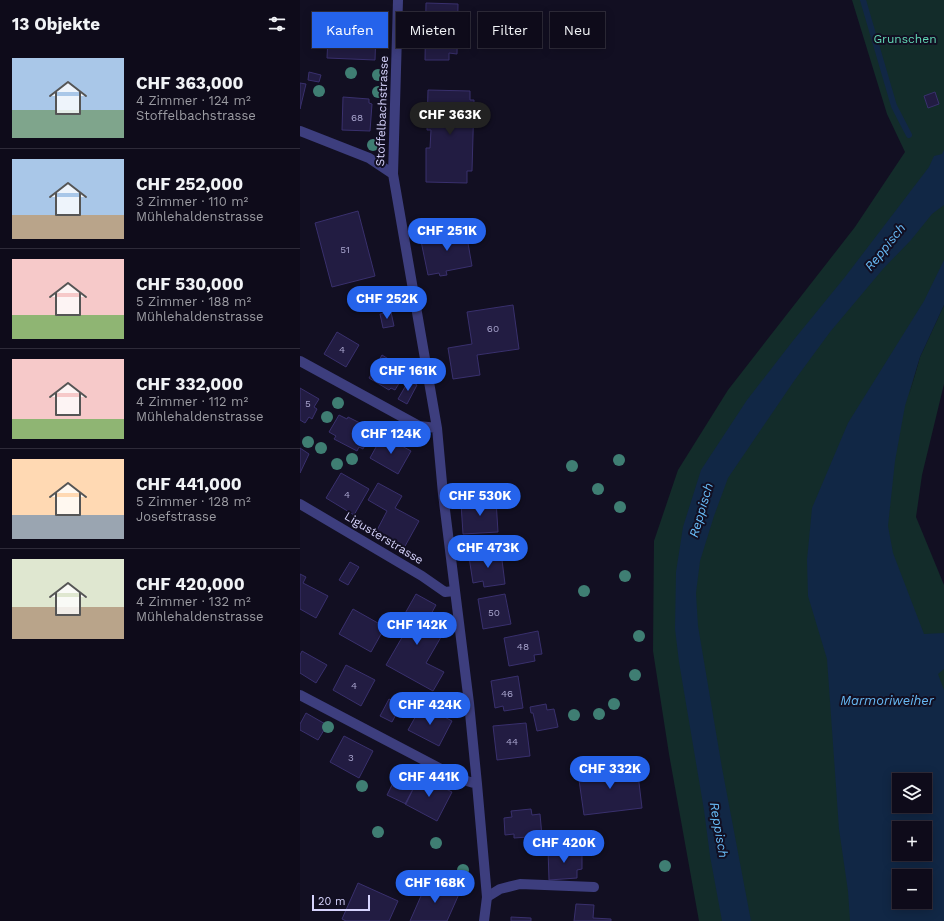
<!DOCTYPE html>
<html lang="de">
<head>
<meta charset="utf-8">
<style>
	:root { --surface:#0e0b1a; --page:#171423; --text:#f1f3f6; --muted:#9b9ba2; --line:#2e2b39; --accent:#2563eb }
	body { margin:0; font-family:"Work Sans",sans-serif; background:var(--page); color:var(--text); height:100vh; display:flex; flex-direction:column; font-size:15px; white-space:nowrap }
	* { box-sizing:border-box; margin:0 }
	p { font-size:13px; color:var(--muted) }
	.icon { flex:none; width:22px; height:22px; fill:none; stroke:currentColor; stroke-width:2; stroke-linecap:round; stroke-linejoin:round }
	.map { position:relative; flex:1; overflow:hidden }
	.drawer { display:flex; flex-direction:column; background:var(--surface); width:300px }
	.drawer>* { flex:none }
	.banner { position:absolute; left:12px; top:12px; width:380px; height:36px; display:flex; gap:8px }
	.tools { position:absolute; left:592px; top:773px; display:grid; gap:8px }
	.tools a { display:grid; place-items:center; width:40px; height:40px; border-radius:0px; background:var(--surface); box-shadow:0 2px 10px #0003,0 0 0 1px var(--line); font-size:20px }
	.scale { position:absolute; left:12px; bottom:10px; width:58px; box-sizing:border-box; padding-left:4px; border:2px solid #d6d3fc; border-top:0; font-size:11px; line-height:14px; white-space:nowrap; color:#d6d3fc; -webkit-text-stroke:3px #120f22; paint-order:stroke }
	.price { position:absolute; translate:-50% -34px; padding:0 9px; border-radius:14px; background:var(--accent); color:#fff; font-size:13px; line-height:26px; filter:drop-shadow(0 1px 2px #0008) }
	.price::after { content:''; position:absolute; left:50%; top:24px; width:12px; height:9px; margin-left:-6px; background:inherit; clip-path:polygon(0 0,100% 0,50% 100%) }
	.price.selected { background:#222; color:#fff }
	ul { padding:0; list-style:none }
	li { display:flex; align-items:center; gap:12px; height:100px; padding:0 12px }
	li+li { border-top:1px solid var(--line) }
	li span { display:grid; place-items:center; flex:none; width:112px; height:80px; border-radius:0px; color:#555 }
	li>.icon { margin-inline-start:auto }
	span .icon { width:48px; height:48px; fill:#fffc; stroke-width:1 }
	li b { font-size:17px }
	h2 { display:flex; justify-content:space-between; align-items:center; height:48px; padding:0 12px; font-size:17px }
	.tag { padding:0 14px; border-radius:0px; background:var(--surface); box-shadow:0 2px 10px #0003,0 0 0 1px var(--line); font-size:14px; line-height:36px }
	.tag.selected { background:var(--accent); color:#fff }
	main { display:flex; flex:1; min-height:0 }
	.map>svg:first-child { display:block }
	.green { fill:#132c2a; fill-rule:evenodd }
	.water { fill:#112745; fill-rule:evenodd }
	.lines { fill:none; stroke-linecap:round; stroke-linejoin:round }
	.stream { stroke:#112745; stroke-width:6 }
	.building { fill:#221c42; stroke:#39306d }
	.lane { stroke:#3d3e7e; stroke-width:10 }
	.street { stroke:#3d3e7e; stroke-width:10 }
	.tree { fill:#3f7e73 }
	.labels { text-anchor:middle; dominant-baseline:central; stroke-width:4; stroke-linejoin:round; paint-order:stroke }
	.number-label { font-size:10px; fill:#a9a5ce }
	.park-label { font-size:12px; fill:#63d8b5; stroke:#120f22 }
	.street-label { font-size:12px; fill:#d6d3fc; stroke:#120f22 }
	.water-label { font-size:13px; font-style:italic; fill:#68bbf6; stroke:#120f22 }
</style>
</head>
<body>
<main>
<section class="drawer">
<h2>13 Objekte<svg class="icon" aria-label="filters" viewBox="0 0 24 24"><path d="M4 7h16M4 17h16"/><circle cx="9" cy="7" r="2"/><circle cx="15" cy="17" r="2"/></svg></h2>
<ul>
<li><span style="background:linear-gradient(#a9c7e8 65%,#7fa58c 0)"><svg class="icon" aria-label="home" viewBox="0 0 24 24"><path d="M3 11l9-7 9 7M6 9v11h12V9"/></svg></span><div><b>CHF 363,000</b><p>4 Zimmer · 124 m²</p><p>Stoffelbachstrasse</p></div></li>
<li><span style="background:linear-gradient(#a9c7e8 70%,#b9a48a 0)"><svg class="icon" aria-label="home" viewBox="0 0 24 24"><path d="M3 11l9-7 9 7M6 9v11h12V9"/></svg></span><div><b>CHF 252,000</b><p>3 Zimmer · 110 m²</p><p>Mühlehaldenstrasse</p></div></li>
<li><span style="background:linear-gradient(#f6c9c9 70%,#8fb573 0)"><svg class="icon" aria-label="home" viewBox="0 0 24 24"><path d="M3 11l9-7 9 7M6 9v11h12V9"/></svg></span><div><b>CHF 530,000</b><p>5 Zimmer · 188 m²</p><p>Mühlehaldenstrasse</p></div></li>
<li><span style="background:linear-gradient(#f6c9c9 75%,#8fb573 0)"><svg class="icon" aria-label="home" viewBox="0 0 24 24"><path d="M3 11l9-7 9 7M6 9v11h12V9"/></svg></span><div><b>CHF 332,000</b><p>4 Zimmer · 112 m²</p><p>Mühlehaldenstrasse</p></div></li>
<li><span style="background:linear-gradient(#ffd9b3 70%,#9aa5b1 0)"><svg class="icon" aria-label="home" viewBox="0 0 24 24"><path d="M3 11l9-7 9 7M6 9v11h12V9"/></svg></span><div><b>CHF 441,000</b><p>5 Zimmer · 128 m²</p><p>Josefstrasse</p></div></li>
<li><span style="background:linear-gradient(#dfe7d0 60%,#b9a48a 0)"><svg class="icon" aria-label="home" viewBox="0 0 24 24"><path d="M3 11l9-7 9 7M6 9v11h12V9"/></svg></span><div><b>CHF 420,000</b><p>4 Zimmer · 132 m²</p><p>Mühlehaldenstrasse</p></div></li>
</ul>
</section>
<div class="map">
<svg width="644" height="921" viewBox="0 0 644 921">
	<rect width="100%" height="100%" fill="#120f22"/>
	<path class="green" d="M552,0H644V264L609,396L620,357L644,305V384L622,475L616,517L644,585V921H399L369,754L353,651L354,541L378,470L428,390L555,227L605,152L587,114ZM599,780H625V806H599ZM599,828H625V854H599ZM599,876H625V902H599Z"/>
	<path class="water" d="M644,150V205L632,214L611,240L583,269L530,332L494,381L428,478L414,516L400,561L396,593L398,626L422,768L451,921H422L410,856L404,810L379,662L375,629L376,572L383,527L401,470L447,400L492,342L545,277L629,167L634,156L642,154Z
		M644,260V305L620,357L605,406L595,461L588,526L593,553L624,634L644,633V669L638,674L644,690V921H550L548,891L539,829L527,659L508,596L507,560L512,508L548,423L624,301ZM599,780H625V806H599ZM599,828H625V854H599ZM599,876H625V902H599Z"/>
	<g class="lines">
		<path class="stream" d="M563,0L594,106L609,135"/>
	</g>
	<path class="building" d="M126,3L158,4L157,54L149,53V60H125Z
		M52,31L76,32L75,60L27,58L28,38L52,39Z
		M9,72L21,75L19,82L8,80Z
		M0,83L6,84L0,109Z
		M128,90L170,91V100H174L172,171H167V183L126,182V148H130L131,130H127Z
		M635,92L639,104L628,108L624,96Z
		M43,97L69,99V103L72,104L70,131L42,130Z
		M58,211L75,276L32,287L15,223Z
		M162,225L164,232H166L172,266L146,271L147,275L140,276L139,273L128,275L121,241L149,236L148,228Z
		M213,305L219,349L177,355L180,375L153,379L148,348L172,344L167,312Z
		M91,312L94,326L83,328L80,314Z
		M37,332L59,345L46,367L24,354Z
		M82,355L103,368L100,372L104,375L95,390L91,388L89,390L69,378Z
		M109,380L117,385L107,404L98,399Z
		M0,388L19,399L14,407L17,409L12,419L9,417L5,423L0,420Z
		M39,415L47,419L48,417L70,428L65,437L68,439L63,449L59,447L57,451L34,439L36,436L29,432Z
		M81,438L89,442L91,440L111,451L98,474L70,458Z
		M0,448L9,454L0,473Z
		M41,473L69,489L54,515L26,498Z
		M78,483L102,496L95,508L119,521L104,548L76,532L87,511L68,500Z
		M196,500L198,532L163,534L161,503Z
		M201,552L205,584L184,587L183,581L173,583L169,557Z
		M50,562L59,567L48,585L39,580Z
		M0,574L6,577L3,583L28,596L16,618L0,609Z
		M116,594L136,605L124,627L141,637L126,663L144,672L133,691L86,665L111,622L103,617Z
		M205,594L211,624L183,629L178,599Z
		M53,609L85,627L71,652L39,634Z
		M238,631L242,654L234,655L235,661L209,666L204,638Z
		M2,651L27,665L16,683L0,673V655Z
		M46,665L75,680L61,706L33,690Z
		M218,676L223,708L204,711L203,706L195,708L191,681Z
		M89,699L101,705L92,722L80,716Z
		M246,704L247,710L254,709L258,727L237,731L233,713H231L230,707Z
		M122,705L152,721L139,746L108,730Z
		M6,713L27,725L18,740L0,730V724Z
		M226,723L230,756L197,760L193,726Z
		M44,736L73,751L59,778L30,762Z
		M337,766L342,808L284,815L278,773Z
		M97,775L115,785L106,804L87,795Z
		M120,776L152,792L137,821L105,804Z
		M231,809L232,815L240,814L242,836L214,838V834L205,835L204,818L212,817L211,811Z
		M275,848V854H282V869L277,870V878L249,880L248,849Z
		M128,880L159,894L147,921H110Z
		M58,883L98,901L89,921H46L42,919Z
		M276,904L294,905L293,918L311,919V921H274Z
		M211,917L231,918V921H211Z"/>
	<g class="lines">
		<path class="lane" d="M187,897L200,889L220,884L294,887"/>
		<path class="street" d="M98,0L93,174L137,428L143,494L169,703L177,784L187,897L184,921
			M0,131L69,158L93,174
			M0,361L119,426L137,428
			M0,504L122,576L145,592L154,591
			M0,695L160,779L177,784"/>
	</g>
	<g class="tree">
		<circle cx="51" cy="73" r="6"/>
		<circle cx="78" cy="75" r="6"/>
		<circle cx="19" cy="91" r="6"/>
		<circle cx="78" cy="92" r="6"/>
		<circle cx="73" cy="145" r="6"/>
		<circle cx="38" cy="403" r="6"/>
		<circle cx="27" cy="417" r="6"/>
		<circle cx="8" cy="442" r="6"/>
		<circle cx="21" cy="448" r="6"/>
		<circle cx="52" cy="459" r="6"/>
		<circle cx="319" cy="460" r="6"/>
		<circle cx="37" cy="464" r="6"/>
		<circle cx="272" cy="466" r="6"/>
		<circle cx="298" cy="489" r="6"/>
		<circle cx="320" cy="507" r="6"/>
		<circle cx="325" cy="576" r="6"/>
		<circle cx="284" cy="591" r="6"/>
		<circle cx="339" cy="636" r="6"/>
		<circle cx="335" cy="675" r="6"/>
		<circle cx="314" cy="704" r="6"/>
		<circle cx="299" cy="714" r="6"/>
		<circle cx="274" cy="715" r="6"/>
		<circle cx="28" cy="727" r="6"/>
		<circle cx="62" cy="786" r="6"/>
		<circle cx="78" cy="832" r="6"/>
		<circle cx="136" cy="843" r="6"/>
		<circle cx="365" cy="866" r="6"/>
		<circle cx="163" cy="870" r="6"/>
	</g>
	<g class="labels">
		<g class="number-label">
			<text x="57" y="117">68</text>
			<text x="45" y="249">51</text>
			<text x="193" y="328">60</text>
			<text x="42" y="349">4</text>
			<text x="8" y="403">5</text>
			<text x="47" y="494">4</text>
			<text x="194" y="612">50</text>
			<text x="223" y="646">48</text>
			<text x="54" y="685">4</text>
			<text x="207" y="693">46</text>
			<text x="212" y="741">44</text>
			<text x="51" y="757">3</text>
		</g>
		<g class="park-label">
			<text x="605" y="39">Grunschen</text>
		</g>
		<g class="street-label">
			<text transform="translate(82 111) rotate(-88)">Stoffelbachstrasse</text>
			<text transform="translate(84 538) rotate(31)">Ligusterstrasse</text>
		</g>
		<g class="water-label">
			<text transform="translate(585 247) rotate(-51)">Reppisch</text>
			<text transform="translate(401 510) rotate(-74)">Reppisch</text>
			<text x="587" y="700">Marmoriweiher</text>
			<text transform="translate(419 830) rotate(80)">Reppisch</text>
		</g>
	</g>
</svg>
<div class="tools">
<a><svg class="icon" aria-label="layers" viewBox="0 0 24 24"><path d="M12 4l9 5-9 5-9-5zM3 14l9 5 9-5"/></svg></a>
<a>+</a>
<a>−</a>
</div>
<div class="scale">20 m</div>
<b class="price selected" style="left:150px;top:136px">CHF 363K</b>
<b class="price" style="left:147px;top:252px">CHF 251K</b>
<b class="price" style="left:87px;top:320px">CHF 252K</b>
<b class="price" style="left:108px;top:392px">CHF 161K</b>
<b class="price" style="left:91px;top:455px">CHF 124K</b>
<b class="price" style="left:180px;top:517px">CHF 530K</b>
<b class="price" style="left:188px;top:569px">CHF 473K</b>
<b class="price" style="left:117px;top:646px">CHF 142K</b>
<b class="price" style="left:130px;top:726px">CHF 424K</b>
<b class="price" style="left:310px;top:790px">CHF 332K</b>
<b class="price" style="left:129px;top:798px">CHF 441K</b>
<b class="price" style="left:264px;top:864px">CHF 420K</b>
<b class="price" style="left:135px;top:904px">CHF 168K</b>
<div class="banner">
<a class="tag selected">Kaufen</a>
<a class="tag">Mieten</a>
<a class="tag">Filter</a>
<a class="tag">Neu</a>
</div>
</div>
</main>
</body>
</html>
